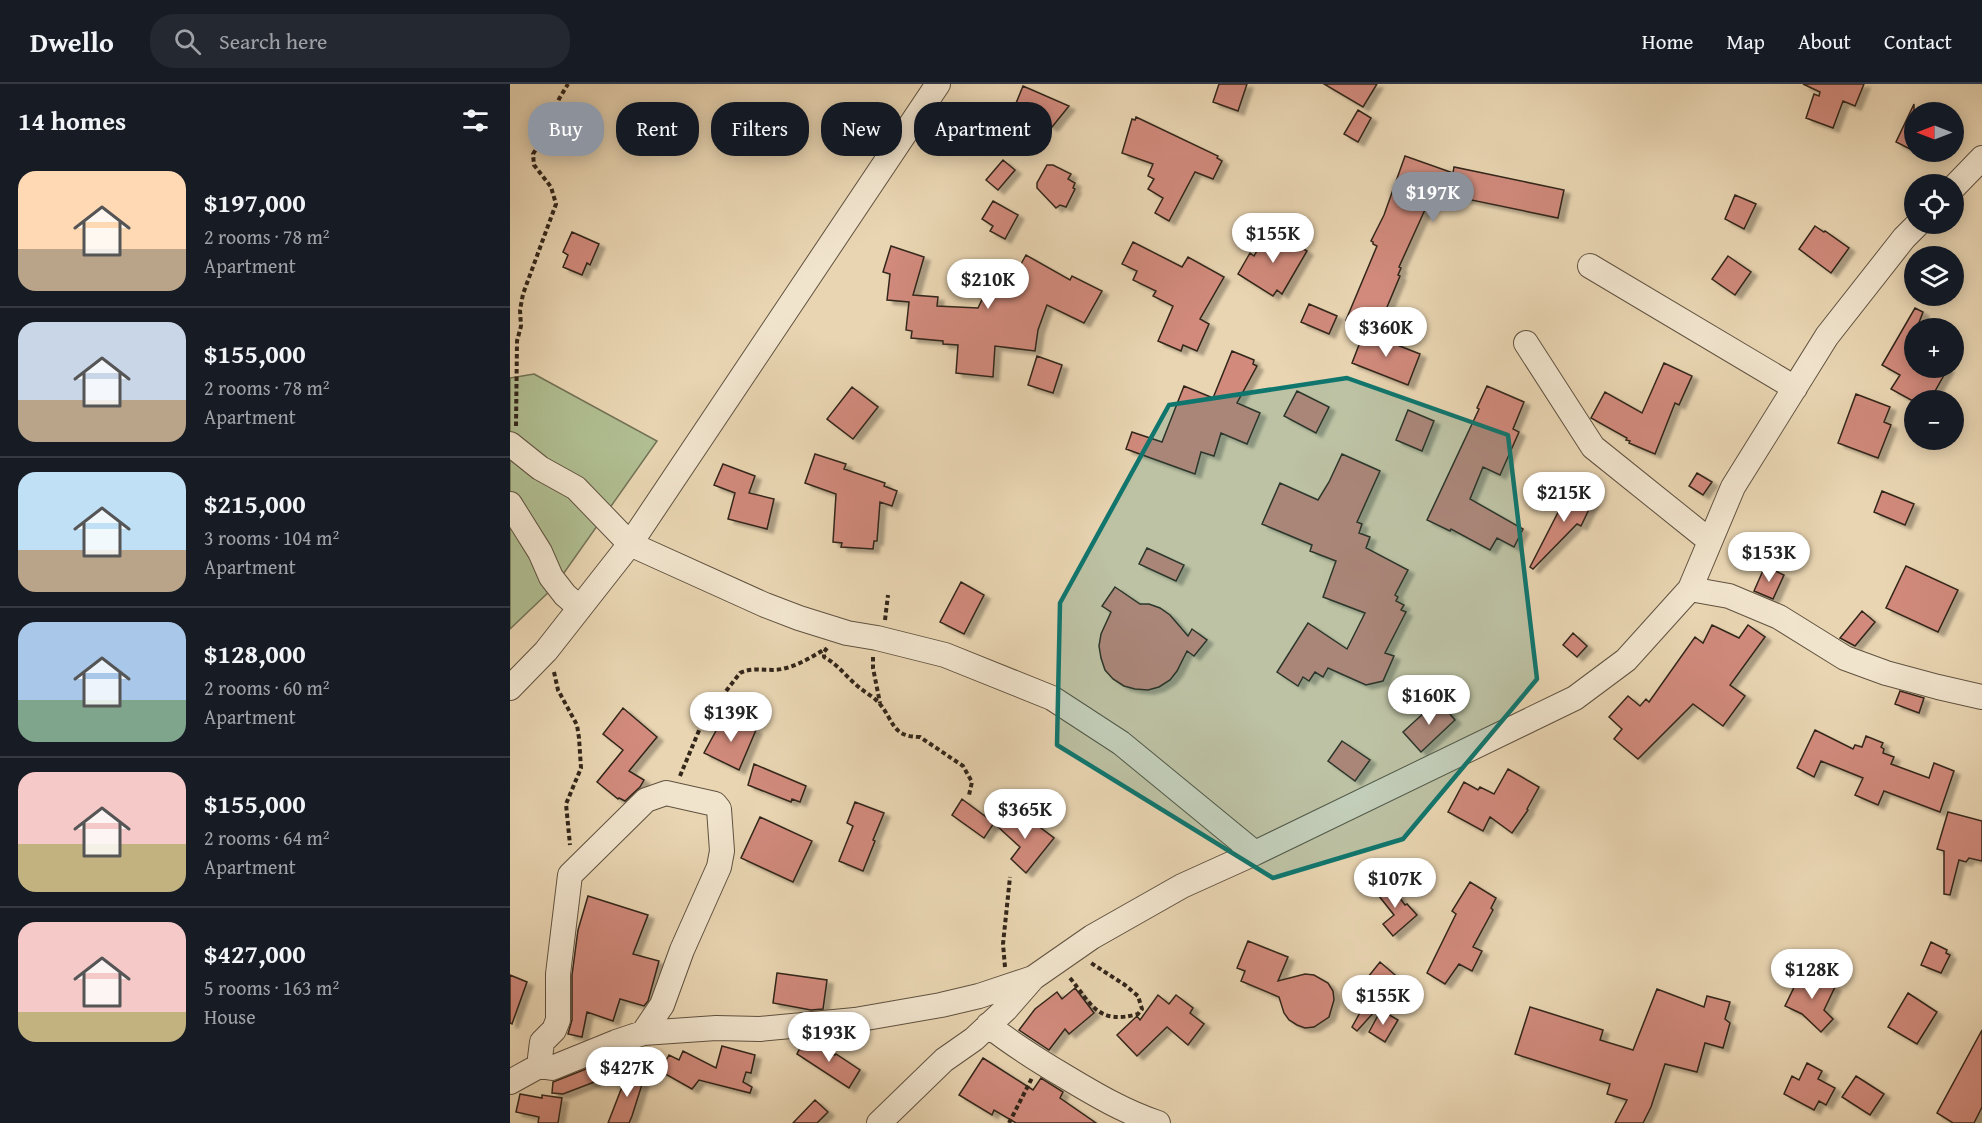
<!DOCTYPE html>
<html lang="en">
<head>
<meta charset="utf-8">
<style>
	:root { --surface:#171b24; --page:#242831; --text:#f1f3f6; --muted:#9ea1a6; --line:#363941; --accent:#8c9099 }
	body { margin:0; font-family:"Gentium Book Plus",serif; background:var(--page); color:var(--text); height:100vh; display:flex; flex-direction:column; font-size:22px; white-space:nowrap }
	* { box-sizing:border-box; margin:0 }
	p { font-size:20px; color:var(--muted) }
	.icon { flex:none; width:33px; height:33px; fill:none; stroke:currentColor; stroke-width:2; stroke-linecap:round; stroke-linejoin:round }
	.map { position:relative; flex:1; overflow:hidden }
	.panel { display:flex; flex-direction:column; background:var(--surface); width:510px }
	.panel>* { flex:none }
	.top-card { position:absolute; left:18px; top:18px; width:570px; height:54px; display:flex; gap:12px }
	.needle { width:39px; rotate:270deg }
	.controls { position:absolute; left:1394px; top:18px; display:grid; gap:12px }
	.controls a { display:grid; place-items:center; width:60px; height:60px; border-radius:50%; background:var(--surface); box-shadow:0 3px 15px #0003; font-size:30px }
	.price { position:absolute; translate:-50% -51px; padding:0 14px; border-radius:21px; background:#fff; color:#222; font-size:20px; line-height:39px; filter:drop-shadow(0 2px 3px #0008) }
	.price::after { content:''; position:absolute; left:50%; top:36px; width:18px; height:14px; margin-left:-9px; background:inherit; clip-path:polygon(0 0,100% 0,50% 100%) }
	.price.selected { background:var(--accent); color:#fff }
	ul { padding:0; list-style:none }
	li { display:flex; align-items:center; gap:18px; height:150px; padding:0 18px }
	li+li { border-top:2px solid var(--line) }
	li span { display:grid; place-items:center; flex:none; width:168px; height:120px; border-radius:18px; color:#555 }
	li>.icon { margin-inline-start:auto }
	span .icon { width:72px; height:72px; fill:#fffc; stroke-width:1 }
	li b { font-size:26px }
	h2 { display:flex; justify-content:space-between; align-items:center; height:72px; padding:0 18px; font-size:26px }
	.pill { padding:0 21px; border-radius:24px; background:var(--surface); box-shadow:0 3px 15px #0003; font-size:21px; line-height:54px }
	.pill.selected { background:var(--accent); color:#fff }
	header { display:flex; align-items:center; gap:36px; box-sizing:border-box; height:84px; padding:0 30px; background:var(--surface); border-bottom:2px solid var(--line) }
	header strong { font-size:28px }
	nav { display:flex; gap:33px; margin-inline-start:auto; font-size:21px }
	.search { width:420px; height:54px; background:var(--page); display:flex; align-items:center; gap:15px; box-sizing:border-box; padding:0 21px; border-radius:24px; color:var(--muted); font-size:22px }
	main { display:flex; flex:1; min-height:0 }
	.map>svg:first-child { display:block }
	.green { fill:#b0be91; stroke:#727256; stroke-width:1.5 }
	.building { fill:#d18a7b; stroke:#33261a; stroke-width:1.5; filter:url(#shadow) }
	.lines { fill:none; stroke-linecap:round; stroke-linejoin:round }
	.minor-casing { stroke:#605240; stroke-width:26 }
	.path { stroke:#33261a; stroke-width:4; stroke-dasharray:4.5 3; stroke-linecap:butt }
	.minor { stroke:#f1e4cd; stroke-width:24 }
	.marked { fill:#0f766e; fill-opacity:0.2; stroke:#0f766e; stroke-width:4.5; stroke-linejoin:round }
</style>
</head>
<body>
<header>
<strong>Dwello</strong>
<div class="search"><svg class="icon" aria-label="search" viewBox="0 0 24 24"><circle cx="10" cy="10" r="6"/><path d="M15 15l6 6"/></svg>Search here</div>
<nav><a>Home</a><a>Map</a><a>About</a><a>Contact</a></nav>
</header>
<main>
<section class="panel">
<h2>14 homes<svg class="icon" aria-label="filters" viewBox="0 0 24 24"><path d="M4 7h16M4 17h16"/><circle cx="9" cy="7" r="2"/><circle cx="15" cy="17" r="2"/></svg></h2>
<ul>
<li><span style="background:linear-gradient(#ffd9b3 65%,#b9a48a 0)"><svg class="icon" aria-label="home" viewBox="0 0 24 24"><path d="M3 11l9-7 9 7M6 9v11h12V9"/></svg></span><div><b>$197,000</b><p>2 rooms · 78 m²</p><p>Apartment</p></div></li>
<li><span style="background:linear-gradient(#c9d6e8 65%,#b9a48a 0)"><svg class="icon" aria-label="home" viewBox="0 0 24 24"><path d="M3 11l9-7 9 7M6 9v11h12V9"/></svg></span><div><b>$155,000</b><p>2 rooms · 78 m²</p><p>Apartment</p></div></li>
<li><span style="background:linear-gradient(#bfe0f5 65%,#b9a48a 0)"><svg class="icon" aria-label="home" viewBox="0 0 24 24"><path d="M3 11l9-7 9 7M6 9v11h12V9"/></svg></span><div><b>$215,000</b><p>3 rooms · 104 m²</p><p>Apartment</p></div></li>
<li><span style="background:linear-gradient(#a9c7e8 65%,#7fa58c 0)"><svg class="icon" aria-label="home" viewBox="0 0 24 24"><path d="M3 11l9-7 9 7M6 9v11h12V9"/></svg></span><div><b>$128,000</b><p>2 rooms · 60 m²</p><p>Apartment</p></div></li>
<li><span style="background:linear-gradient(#f6c9c9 60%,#c2b280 0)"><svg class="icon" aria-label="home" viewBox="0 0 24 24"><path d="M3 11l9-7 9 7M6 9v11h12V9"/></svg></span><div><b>$155,000</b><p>2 rooms · 64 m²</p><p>Apartment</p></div></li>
<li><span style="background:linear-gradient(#f6c9c9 75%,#c2b280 0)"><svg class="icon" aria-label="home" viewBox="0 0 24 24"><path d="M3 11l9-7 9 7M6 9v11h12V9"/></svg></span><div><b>$427,000</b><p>5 rooms · 163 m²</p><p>House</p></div></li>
</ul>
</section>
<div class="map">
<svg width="1472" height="1039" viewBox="0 0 1472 1039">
	<defs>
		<filter id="shadow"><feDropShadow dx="6" dy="4" stdDeviation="1.5" flood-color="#0004"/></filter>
	</defs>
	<rect width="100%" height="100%" fill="#e9d5b2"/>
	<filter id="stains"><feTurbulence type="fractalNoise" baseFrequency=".00333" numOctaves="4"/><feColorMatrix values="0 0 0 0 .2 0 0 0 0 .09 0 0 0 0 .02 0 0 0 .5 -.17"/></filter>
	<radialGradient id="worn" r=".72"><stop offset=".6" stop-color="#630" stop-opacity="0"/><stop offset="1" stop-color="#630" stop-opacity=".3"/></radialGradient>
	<path class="green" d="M24,290L147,357L44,503L0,545V294Z"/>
	<path class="building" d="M709,0H737L728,27L703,18Z
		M814,0H867L853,23Z
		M1293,0H1354L1345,22L1333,17L1323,44L1296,34L1304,10L1309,12L1310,8Z
		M513,2L559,22L542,43L533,38L527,53L517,48L516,51L496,44Z
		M1404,20V67L1386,58Z
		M848,26L861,34L848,58L834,50Z
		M626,33L708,72L707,74L712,77L703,95L685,88L659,137L645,129L653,114L638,105L644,95L638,92L643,80L612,69L622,35L625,36Z
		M895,72L943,89L944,83L1054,106L1048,134L923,108L889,183L891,184L888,191L890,192L867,247L836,236L867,162L863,160V158L861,157L874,131Z
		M493,76L505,86L488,106L476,96Z
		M537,81H543L561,90L558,95L565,99L563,104L565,105L556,123L550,121L546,124L527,104V99Z
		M1225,111L1246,120L1234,145L1215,135Z
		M483,117L508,131L495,155L480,147L483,142L472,135Z
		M1305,142L1314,148L1315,147L1339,164L1321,189L1289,165Z
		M760,145L797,167L772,210L767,206L763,212L728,190L740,169L744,172Z
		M62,148L89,160L80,181L77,179L72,191L53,183L58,171L53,168Z
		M623,158L672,183L678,173L714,193L690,235L699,240L687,267L673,261L671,267L648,257L663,222L643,212L646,207L623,196L627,187L612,180Z
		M381,162L414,173L403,211L428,213L427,222L468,224L480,199L496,207L516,171L560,196L562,192L592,207L574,239L537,221L528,246L525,267L485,262L483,293L446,289L448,261L433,260V257L401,254L402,247L396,246L399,218L377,216L380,190L373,188Z
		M1218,172L1241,188L1225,211L1202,195Z
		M799,220L827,232L819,250L791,238Z
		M1405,224L1413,228L1407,244H1404V252L1400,263L1404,266V284H1438L1420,316H1401L1381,305L1390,291L1372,281Z
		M854,248L910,270L898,301L842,279Z
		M722,267L744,276L743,280L747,282L727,319L750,329L737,360L711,349L704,372L691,368L685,390L616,365L622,348L652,358L674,302L703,314Z
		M527,272L552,281L543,309L518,301Z
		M1154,279L1182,292L1169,321L1165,319L1145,370L1119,359L1120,357L1116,356L1117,354L1081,334L1095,308L1132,329Z
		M977,302L1014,318L1003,345L1009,348L990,391L973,383L960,415L1013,445L1004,463L987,454L980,466L941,445L940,447L917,436L969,325L967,324Z
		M342,303L368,323L343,355L317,335Z
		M787,307L819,323L806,349L774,332Z
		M1346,310L1380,323L1374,338L1381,341L1368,374L1328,359Z
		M898,326L924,337L912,367L886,356Z
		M305,370L336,380L334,385L375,399L374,402L387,407L382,422L370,418L367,457H364L363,465L331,463L332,459L323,458L326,410L295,399Z
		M832,370L870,387L847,438L852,440L849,449L860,453L856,464L898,486L885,511L888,513L886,517L894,521L891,526L896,528L875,569L884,572L873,597L856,601L818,584L813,593L805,588L799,597L793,593L788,602L767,588L798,539L837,565L855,529L813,513L826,477L800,467L802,461L752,440L770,399L808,416L819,398Z
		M213,380L245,392L239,409L264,415L257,445L218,435L225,409L204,401Z
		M1187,389L1202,398L1193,411L1179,402Z
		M1060,405L1083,417L1071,442L1067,440L1023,485L1020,483Z
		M1372,407L1404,420L1395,441L1364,428Z
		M637,464L674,481L666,497L629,480Z
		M1255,482L1274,491L1263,515L1244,507Z
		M1396,482L1448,506L1428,548L1376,524Z
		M451,498L474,511L454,550L430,538Z
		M605,503L630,520H639L650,524L660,531L678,552L682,545L697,556L684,572L677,567L667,587L660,596L649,603L638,606L625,605L614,602L603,595L595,586L591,574L589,562L591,550L601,528L592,522Z
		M1352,527L1365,538L1345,562L1330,554Z
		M1202,541L1229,554L1238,541L1255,553L1220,601L1235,612L1213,642L1183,620L1128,675L1104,655L1112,645L1099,633L1118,612L1130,622L1136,615L1139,618L1185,553L1193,559Z
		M1063,549L1077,562L1067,573L1053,561Z
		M1390,607L1414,614L1409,629L1385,620Z
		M928,616L945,636L911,668L893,648Z
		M113,624L147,653L119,687L134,696L130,703L115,717L109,714L108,715L87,698L113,666L93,650Z
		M214,632L246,646L229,686L194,669Z
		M1305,646L1343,665L1345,661L1352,663L1356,652L1373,659L1371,663L1374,665L1373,669L1384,673L1381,680L1419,694L1424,679L1444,687L1430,728L1374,707L1368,721L1345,711L1353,694L1311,677L1304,693L1287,684Z
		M832,657L860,676L845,697L818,677Z
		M244,680L296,702L290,718L282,715L281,718L238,701Z
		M998,685L1029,703L1017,725L1018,726L1002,749L980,733L973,747L938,728L954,698L968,706L970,703L984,710Z
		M452,715L484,739L474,754L442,731Z
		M345,718L374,729L363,756L365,757L353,787L329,777L343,742L337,739Z
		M500,726L520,743L523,738L544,754L516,789L501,775L510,763L487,742Z
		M1438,728L1472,737V777L1459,774L1456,778L1449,776L1440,811L1434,810V767L1427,765Z
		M250,733L302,757L283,798L231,774Z
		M877,797L895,821L897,820L907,831L883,852L873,840L884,831L865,807Z
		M960,798L986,814L981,824L983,826L963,863L972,867L962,887L949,880L935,900L917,889L946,830L942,827Z
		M78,812L138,831L123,870L149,877L138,917L134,922L110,915L103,937L77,928L72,953L58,950L62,936V891L68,846Z
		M738,857L778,873L768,897L795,890L804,891L818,899L823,907L824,916L819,933L804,943L795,944L787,941L779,936L774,929L769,913L731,897L735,887L727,884Z
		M1421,858L1437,866L1436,869L1440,871L1431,889L1411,881Z
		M870,878L892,897L847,947L842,943L863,905L859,901L862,897L858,893Z
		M1292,887L1325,903L1314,926L1323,935L1311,948L1292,930L1275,922Z
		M267,889L317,896L313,925L301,926L263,919Z
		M0,891L17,898L2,940L0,939Z
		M565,904L584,929L559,950L555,945L539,966L509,946L525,925L547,908L552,915Z
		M1147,905L1194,923L1197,912L1220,918L1215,935L1220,939L1213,964L1195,959L1187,988L1155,980L1141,1023L1133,1039H1105L1117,1016L1097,1010L1100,1000L1005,970L1020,923L1093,946L1090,956L1123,966Z
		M1398,909L1427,928L1407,960L1378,943Z
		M648,911L659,920L666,911L683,924L680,929L694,940L678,961L657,943L627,972L607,951L627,932L630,936Z
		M871,926L888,936L875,958L859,948Z
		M1472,946V1023L1464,1039H1443L1427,1029Z
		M294,956L325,971L326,970L350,986L339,1004L287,970Z
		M212,962L245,971L241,989L236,988L233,998L242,1003L240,1009L189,996L182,1005L150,987L159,971L169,976L173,967L206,984Z
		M473,974L523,1006L531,994L553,1008L550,1014L586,1039H506L484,1026L482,1031L449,1011Z
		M1297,979L1312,987L1308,995L1325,1004L1316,1021L1309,1017L1304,1026L1274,1010L1282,992L1289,996Z
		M81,983L87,997L53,1010L42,1009L43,998Z
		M119,985L135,991L122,1032L119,1039H98Z
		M1346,992L1374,1010L1360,1031L1332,1013Z
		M10,1010L32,1014V1011L52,1014L48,1039H28L29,1033L6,1028Z
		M305,1016L318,1028L307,1039H283Z"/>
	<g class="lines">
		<g class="minor-casing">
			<path id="minor" d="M1443,104L1472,74
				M1080,182L1285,304
				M1016,259L1083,363L1200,457
				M0,360L30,384L66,404L120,460L255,521L289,534L337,549L367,554L435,571L542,614L611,659L745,769
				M0,420L30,468L41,493L55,511L70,524
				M1180,505L1219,512L1269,533L1335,574L1376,589L1428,603L1472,613
				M0,604L36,567L120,460L428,0
				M478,941C503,961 529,977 556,993C586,1011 615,1028 648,1039
				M29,982L32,958L44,946L48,936V890L60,791L136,716L156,709L205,720L209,725L212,767L209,783L172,866L152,921L133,949
				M0,998L29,982L42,984L106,958L133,949L206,944L250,945L345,936L431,921L469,912L523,894L582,853L672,802L745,769L1065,614L1116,576L1180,505L1223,403L1317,252L1394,154L1408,140
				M369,1039L434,976L464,955L496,925L523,894"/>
		</g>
		<path class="path" d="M6,342L7,257L11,242L10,226L13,210L46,120L41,103L24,81L23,70L33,55L49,15L58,0
			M375,536L378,511
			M317,564L314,568V573C329,581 337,594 350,604C356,609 364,613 369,619C384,636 381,653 410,653L453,682L462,698L459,711
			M363,573V584L370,619
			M44,588L48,606L67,641L69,654L71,684L56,720L60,761
			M170,692L193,637L230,589C244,582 258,588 272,585C287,582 302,573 315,565
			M495,883L493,860L500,793
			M560,894C582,921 588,941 628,930L632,925L628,912L615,901L581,879
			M499,1039L522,994"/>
		<use href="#minor" class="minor"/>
	</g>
	<path class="marked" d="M837,294L998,351L1027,595L893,755L763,794L547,661L550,519L659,321Z"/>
	<rect width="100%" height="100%" filter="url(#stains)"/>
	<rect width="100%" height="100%" fill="url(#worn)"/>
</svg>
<div class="controls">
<a><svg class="needle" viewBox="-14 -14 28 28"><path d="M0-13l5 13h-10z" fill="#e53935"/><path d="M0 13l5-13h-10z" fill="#9ea1a6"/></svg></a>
<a><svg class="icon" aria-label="locate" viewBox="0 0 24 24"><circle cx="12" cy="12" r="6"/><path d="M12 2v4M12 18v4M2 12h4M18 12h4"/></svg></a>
<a><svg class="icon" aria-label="layers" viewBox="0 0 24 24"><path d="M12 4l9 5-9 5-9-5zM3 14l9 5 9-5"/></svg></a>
<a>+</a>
<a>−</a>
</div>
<b class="price selected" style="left:923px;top:139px">$197K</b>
<b class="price" style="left:763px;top:180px">$155K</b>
<b class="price" style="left:478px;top:226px">$210K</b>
<b class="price" style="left:876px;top:274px">$360K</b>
<b class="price" style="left:1054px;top:439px">$215K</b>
<b class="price" style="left:1259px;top:499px">$153K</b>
<b class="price" style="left:919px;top:642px">$160K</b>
<b class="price" style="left:221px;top:659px">$139K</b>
<b class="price" style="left:515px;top:756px">$365K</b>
<b class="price" style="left:885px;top:825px">$107K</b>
<b class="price" style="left:1302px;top:916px">$128K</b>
<b class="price" style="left:873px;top:942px">$155K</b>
<b class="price" style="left:319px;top:979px">$193K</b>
<b class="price" style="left:117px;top:1014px">$427K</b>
<div class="top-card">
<a class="pill selected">Buy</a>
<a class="pill">Rent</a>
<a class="pill">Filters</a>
<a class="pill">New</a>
<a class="pill">Apartment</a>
</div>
</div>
</main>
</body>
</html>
